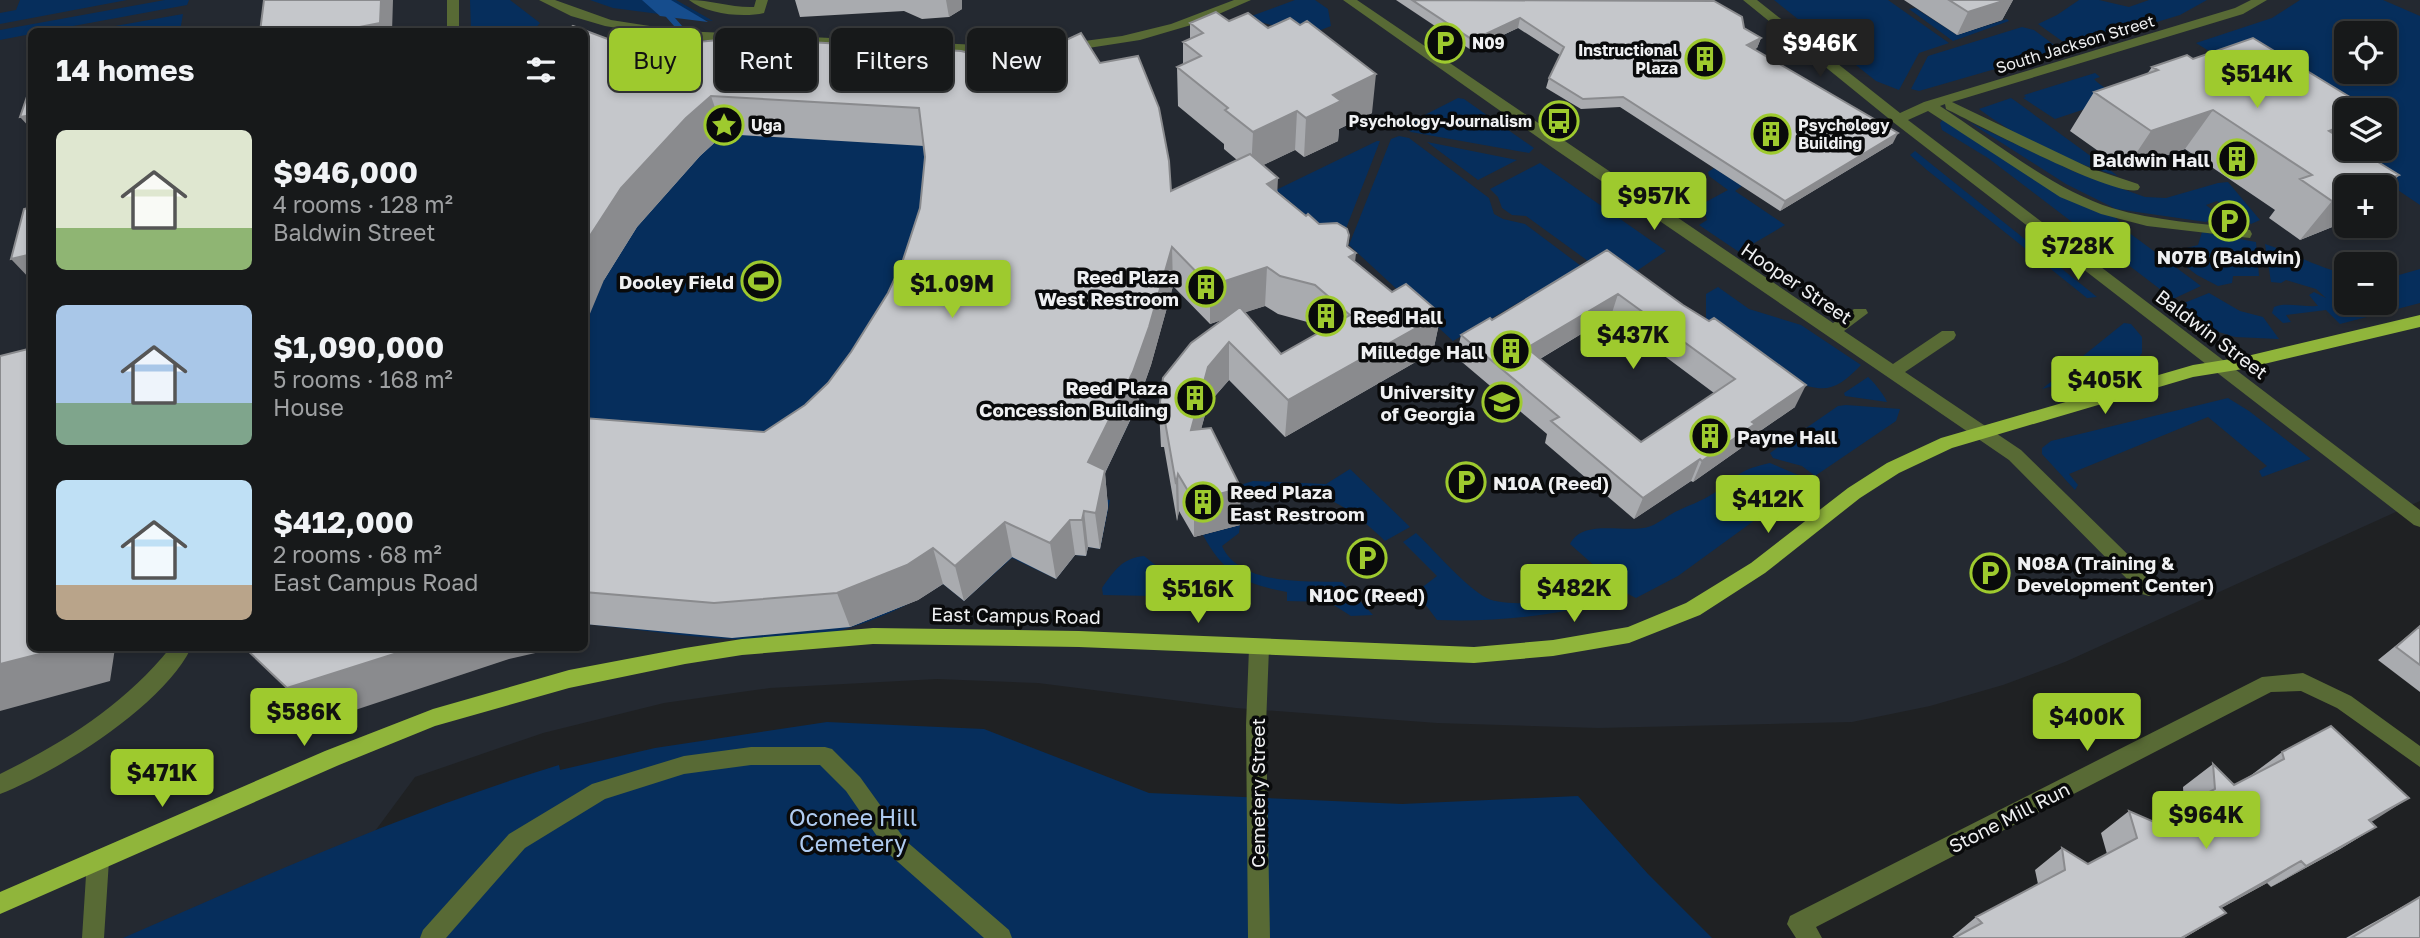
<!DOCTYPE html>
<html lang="en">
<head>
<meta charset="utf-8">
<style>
	:root { --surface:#17191a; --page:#242627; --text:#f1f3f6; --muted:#9ea0a2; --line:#363839; --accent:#9eca2e }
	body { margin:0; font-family:"Golos Text",sans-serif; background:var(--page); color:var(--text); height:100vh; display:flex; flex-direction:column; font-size:26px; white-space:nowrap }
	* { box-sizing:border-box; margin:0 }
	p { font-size:23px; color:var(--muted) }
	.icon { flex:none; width:38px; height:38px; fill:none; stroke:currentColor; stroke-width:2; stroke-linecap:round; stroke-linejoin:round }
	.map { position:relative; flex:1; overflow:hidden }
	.details { position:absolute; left:28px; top:28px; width:560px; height:623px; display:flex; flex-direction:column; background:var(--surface); border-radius:10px; box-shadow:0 4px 10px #0003,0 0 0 2px var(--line) }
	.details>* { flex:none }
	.hud { position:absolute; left:609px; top:28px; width:665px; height:63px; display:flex; gap:14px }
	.tools { position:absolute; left:2334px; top:21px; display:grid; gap:14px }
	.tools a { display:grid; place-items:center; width:63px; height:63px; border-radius:10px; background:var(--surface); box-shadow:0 4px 10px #0003,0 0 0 2px var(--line); font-size:35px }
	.price { position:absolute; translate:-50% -60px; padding:0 16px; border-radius:7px; background:var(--accent); color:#111; font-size:23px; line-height:46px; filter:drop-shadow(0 2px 4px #0008) }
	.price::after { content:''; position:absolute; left:50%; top:42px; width:21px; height:16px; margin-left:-10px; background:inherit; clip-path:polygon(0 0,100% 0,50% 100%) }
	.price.on { background:#222; color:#fff }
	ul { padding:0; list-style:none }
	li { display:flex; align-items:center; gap:21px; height:175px; padding:0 28px }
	li span { display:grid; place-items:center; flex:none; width:196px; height:140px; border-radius:10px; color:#555 }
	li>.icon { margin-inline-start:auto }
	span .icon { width:84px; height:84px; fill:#fffc; stroke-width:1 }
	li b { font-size:30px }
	h2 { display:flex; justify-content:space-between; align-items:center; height:84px; padding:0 28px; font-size:30px }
	.tag { padding:0 24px; border-radius:10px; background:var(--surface); box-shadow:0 4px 10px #0003,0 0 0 2px var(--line); font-size:24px; line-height:63px }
	.tag.on { background:var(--accent); color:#111 }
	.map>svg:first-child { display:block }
	.built { fill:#242931; fill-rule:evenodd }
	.green { fill:#062e5c; fill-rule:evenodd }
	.water { fill:#164d8d }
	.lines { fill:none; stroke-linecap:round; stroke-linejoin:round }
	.stream { stroke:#164d8d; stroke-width:6 }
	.minor { fill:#586a35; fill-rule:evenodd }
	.major { fill:#90b53b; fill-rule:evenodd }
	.wall { fill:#a9abaf; fill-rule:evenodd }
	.shaded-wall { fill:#8a8b8e }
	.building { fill:#c5c7cb; stroke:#8a8b8e; stroke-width:2; fill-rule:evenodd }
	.labels { text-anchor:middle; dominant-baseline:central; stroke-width:7; stroke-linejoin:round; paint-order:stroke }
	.far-poi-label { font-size:16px; font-weight:bold; fill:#eff0f2; stroke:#090a0b; text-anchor:start }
	.far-street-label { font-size:16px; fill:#eff0f2; stroke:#090a0b }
	.poi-label { font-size:19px; font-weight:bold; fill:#eff0f2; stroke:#090a0b; text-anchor:end }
	.street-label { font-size:19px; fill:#eff0f2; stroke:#090a0b }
	.near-park-label { font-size:23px; fill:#afcbf0; stroke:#090a0b }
</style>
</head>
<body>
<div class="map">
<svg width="2420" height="938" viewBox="0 0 2420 938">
	<rect width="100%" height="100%" fill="#1f2123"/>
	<path class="built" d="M0,0H2420V501L2065,662L2003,685L1930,706L1852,722L1598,728L1437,723L1236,708L1038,683L937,679L770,688L664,703L543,733L415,777L296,938H0ZM32,32H584V648H32ZM2347,33H2385V72H2347ZM2347,110H2385V149H2347ZM2347,187H2385V226H2347ZM2347,264H2385V303H2347Z"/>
	<path class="green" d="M20,0H127L0,24V13L16,10Z
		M165,0H189L187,5L46,31L32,32L31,34L0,40V30Z
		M470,0H510L540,23L533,31H471Z
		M590,0H676L713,21L613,8Z
		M1295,0H1315L1328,9L1331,26L1308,35L1246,18Z
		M1774,0H1888L1949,43L1919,53L1899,90L1876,81Z
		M2079,0H2099L2129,7L2149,0H2207L2180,15L2074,47L2069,46L2038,24L2057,15Z
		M2300,0H2383L2420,16V205L2377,176L2355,149H2385V110H2347L2343,134L2196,43L2272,18ZM2347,33H2385V72H2347Z
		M1915,8L1957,35L2007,19L2009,21L1953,41L1909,9Z
		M183,14L180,31H87Z
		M2022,27L2034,30L2061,50L1919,91L1911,89L1928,56Z
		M584,67L968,89L1135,410L1093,498L1110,500L1100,549L1088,547L1086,556L1075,555L1056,579L1012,558L964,601L943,584C893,616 832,640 772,640C710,641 646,630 585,624Z
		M2095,73L2100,77L2094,79L2097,82L2118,98L2055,119L2023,98L2026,97L2024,95Z
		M1458,98L1464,99L1534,148L1529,153L1411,132L1403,126Z
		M2011,98L2014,100L2118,176C2068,162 2021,140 1979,109Z
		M1944,118L2116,218L2128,232L2201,286L2173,299L1988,158L1942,130L1940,123Z
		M1969,122L2075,172L2145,197L2166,198L2218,183L2228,182L2260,220L2251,224L2217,201L2206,205L2219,215L2206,222L2116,209L2066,184Z
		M1399,136L1409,138L1489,198L1494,214L1503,219L1525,224L1581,266L1453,341L1349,245L1391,139Z
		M1377,141H1380L1340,244L1276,190Z
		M1427,142L1517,160L1478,180Z
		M1915,151L2097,297L2087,298L1927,170L1910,155Z
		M1540,163L1666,251L1628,277L1602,260L1588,261L1526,216L1512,215L1502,208L1498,197L1490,189Z
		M1714,168L1742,186L1735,191L1785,225L1739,252L1699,225L1707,220L1702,204L1728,190L1709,176L1708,172Z
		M2202,232L2256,242L2259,276H2233L2232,283L2218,286L2197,275L2168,253L2198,245Z
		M2265,244C2293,253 2318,268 2347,274V303H2385V279L2420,269V303L2340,324L2326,310L2286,315L2291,322L2283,323L2272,313L2274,307C2284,302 2303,307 2318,306L2309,295L2314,292L2326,298L2316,289L2286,280L2281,283L2271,282Z
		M1718,287L1749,309L1801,325L1861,365C1837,390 1826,394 1793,381L1706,318V294Z
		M2209,293L2240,311L2263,317L2279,339L2235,337L2209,329L2174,307Z
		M2124,323L2131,324L2142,337V353L2139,357L2144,362L2042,389Z
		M1868,377C1873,381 1885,396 1887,402L1845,396L1844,393Z
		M2228,398L2249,411L2311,459L2262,477L2259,471L2267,466L2208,417L2069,474L2078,485L2075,490L2042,454V448L2051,441Z
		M1846,405L1900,409L1896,421L1815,476L1802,466L1773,458L1770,453L1838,406Z
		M1770,463L1810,480L1678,576L1636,598L1624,592L1570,544C1584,517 1627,535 1651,526C1659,523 1667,516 1675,512C1689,505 1706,500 1718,490C1742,473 1739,470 1770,463Z
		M1350,469L1410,527L1385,541C1342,499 1304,478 1242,498L1239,493L1240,485L1253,481L1326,484Z
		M1240,525L1239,533L1222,546C1240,586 1307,581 1342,582L1373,615L1351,616L1329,602L1287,601V592C1244,584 1224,574 1203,535Z
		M1416,533C1436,552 1460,581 1483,596C1504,610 1559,600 1584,596L1595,605C1542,617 1491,622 1437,620L1416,592L1437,576L1403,542Z
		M1144,556L1158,567L1165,581L1161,592L1154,596L1103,595L1102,588C1114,571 1122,558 1144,556Z
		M827,722L984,729L1149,793L1402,804L1578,796L1648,874L1712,938H123C267,875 408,811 559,765L560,770L655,748Z"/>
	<path class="water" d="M642,0H671L708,22L660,16Z"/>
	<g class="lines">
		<path class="stream" d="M655,0L679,27"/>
		<path class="minor" d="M447,0H459V32H447Z
			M539,0H555L611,20L682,31L1000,46L1069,43L1122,36L1171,24L1234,0H1251L1198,23L1140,40L1069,51L1000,54L682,39L605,26L571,16Z
			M689,0C711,0 732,8 754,7L756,0H768L764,13C743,18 706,14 689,0Z
			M1343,0H1357L1833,323L1854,309H1866L1868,313L1844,331L1893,364L1942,331H1954L1956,335L1954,339L1905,372L2021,450L2156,582L2158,588L2156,594L2149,596L2142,594L2009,460L1553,148Z
			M1743,0H1757L1900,113L1924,102L2235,8L2251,0H2267L2243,14L1952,102L2090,168L2138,184L2140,187L2138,190C2113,197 1977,124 1946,109L1945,104L1940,106C1991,139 2054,190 2112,208C2155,221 2201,223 2245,229L2250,230L2252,234L2250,238L2147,226L2101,214L2060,197L1928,111L1908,120L2420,510V527L2414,525L1893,122Z
			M1259,640L1266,642L1269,648L1266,725L1270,938H1248L1246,725L1249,648L1252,642Z
			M170,648H191C163,706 59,771 0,794V774C65,742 124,705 170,648Z
			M2303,673L2351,696L2420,746V767L2337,708L2301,691L2271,692L1816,927L1822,938H1796L1787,924L1790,916L2262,677Z
			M751,747H825L832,749L860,777L906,841L1009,930L1012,938H984L890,855L846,791L820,765H751L684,774L605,799L525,848L446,938H420L423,930L509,834L592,784L684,756Z
			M98,850L106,853L109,860L104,938H82L87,860L90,853Z"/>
		<path class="major" d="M2420,315V327L2243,369L2193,377L1952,448L1899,473L1860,498L1765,573L1700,615L1629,643L1553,656L1474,663L1079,647L873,644L742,655L685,664L569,688L435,726L339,765L0,914V892L325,751L433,709L569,670L685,648L742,639L873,628L1079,631L1474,647L1553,640L1628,627L1686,603L1751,563L1848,488L1887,463L1941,438L2193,365L2243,357Z"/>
	</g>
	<path class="wall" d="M795,0H962V9L949,17L922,19L904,11L800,17Z
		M1396,0H1705L1744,28L1761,38L1757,48L1754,49L1893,143L1780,211L1620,107L1581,109L1546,88L1549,78L1560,55L1518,28L1471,50Z
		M1904,0H2013L2002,20L1957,35Z
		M1229,21L1372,113L1339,129L1338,141L1304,157L1295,150L1263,165L1278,192L1306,216L1319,224L1349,235L1348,247L1355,261L1392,292L1441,314L1433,352L1285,437L1229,380L1208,404L1201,429L1240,525L1194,537L1179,511L1177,521L1164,447H1161L1159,410L1224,319L1210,324L1173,286L1151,365L1135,410L1105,473L1108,507L1100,549L1088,547L1086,556L1075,555L1056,579L1012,557L964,601L943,584L918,600L850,627L732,638L584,624V418L764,432L805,405L828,383L851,352L888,293L902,263L920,208L925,157L924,146L724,134L700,156L637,227L604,280L621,44L670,49L741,38L1171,191L1237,160L1224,149V144L1178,106L1177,67L1183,64V42L1190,39V23ZM1265,306L1278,314L1311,323L1321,332L1281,354L1245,312Z
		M2152,67L2347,149L2399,175L2385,191V187H2347V221L2300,240L2269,218L2275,210L2185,149L2125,170L2070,131L2094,92L2147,74Z
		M1607,250L1795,407L1747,440L1744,446L1693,482L1691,481L1634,519L1545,443L1547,434L1456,357L1461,335L1492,320ZM1611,316L1714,393L1641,442L1540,359Z
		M2420,626V692L2378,660Z
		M2282,752L2376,827L2340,849L2271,887L2267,883L2221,908L2226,913L2184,938L1952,937L1976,917L2038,884L2035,870L2062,848L2088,864L2107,854L2101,833L2129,811L2154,822L2184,806L2183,787L2213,764L2234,785L2250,776Z
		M2420,897V938H2346L2369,925Z"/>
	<path class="shaded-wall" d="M381,0H393L392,32H334Z
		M946,0H962V9L949,17Z
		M2006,0H2013L2002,20L1957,35L1968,12Z
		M1520,18L1518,28L1471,50L1473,40Z
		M1761,38L1757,48L1743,55L1747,45Z
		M1376,74L1372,113L1339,129L1338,141L1304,157L1306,118L1333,95Z
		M711,96L724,134L700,156L637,227L604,280L584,328V245L621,188L686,118Z
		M2213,110L2185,149L2125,170L2151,131Z
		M1297,111L1295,150L1251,171L1253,132Z
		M32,115V130L20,117Z
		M2347,124V149L2329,131Z
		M1898,133L1893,143L1780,211L1785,201Z
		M2399,175L2385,191V187H2367Z
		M1278,178L1276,217L1267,184Z
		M2347,195V221L2300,240L2332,201Z
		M1172,247L1173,286L1151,365L1135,410L1105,473L1108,507L1100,549L1088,462Z
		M1356,253L1352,291L1349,257Z
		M32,254V281L11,259Z
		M1267,267L1265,306L1210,324V286Z
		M1618,294L1611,316L1521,370L1527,348Z
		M1441,314L1433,352L1285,437L1288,400Z
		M1229,342V380L1208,404L1191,467V430L1208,367Z
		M1806,385L1795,407L1747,440L1744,446L1693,482L1702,461L1752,422Z
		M1700,459L1691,481L1634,519L1643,498Z
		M1178,474L1179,511L1177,521L1176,484Z
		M1241,488L1240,525L1194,537V501Z
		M1084,511L1088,547L1086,556L1082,520Z
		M1070,520L1075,555L1056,579L1050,543Z
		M1005,522L1012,557L964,601L955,566Z
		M933,548L943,584L918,600L850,627L837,593Z
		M63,648H115L110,681L0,711V664Z
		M413,648H553V649L509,659L322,721L287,688Z
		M2409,798L2373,821L2334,843L2369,820Z
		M2376,827L2340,849L2271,887L2306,866Z
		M2301,861L2267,883L2187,927L2220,907Z
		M2226,913L2184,938H2181Z"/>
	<path class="building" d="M264,0H381L380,23L334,32H260Z
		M1412,0L1714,1L1742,17L1744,28L1761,38L1747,45L1898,133L1785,201L1623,97L1583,99L1549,78L1564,47L1520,18L1473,40Z
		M1949,0H2006L1968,12Z
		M1216,12L1229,21L1248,13L1268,28L1290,18L1300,25L1307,21L1376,74L1333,95L1341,101L1306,118L1297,111L1253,132L1225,110L1228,108L1177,67L1201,56L1183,42L1203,33L1190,23Z
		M573,26L621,44L652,30L670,49L697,42L741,38L961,51L987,57L1006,68L1081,33L1100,63L1138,56L1159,108L1169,161L1171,191L1250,154L1278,178L1267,184L1306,216L1308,214L1319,224L1337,223L1347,229L1349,235L1347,246L1356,253L1349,257L1392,292L1406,284L1441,314L1288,400L1229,342L1208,367L1191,430L1211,428L1241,488L1194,501L1178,474L1176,484L1163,410H1159L1163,378L1191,343L1240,307L1281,354L1350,315L1315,285L1280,276L1267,267L1210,286L1172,247L1149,327L1133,372L1088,462L1105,470L1096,513L1084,511L1082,520H1070L1050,543L1005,522L955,566L933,548L907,565L837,593L714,603L584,592V418L764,432L805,405L828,383L851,352L888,293L902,263L920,208L925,157L919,108L711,96L686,118L621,188L584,245V32H565Z
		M2253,38L2371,110H2347V124L2329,131L2347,142V149H2357L2399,175L2367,187H2347V195L2332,201L2300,179L2312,175L2213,110L2151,131L2094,92L2158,70L2152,67L2187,55L2193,59Z
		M30,88H32V115L20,117Z
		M32,207V254L11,259L24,209Z
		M1607,250L1683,305L1709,321L1714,318L1806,385L1752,422L1755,424L1702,461L1700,459L1643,498L1551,421L1559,417L1461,335L1490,318L1492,320ZM1618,294L1735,379L1641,442L1527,348Z
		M32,348V648H63L0,664V356Z
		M2420,626V665L2396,647Z
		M245,648H413L287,688Z
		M2331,726L2409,798L2369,820L2376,827L2306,866L2301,861L2220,907L2226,913L2181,938H1954L1982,923L1976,917L2065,870L2062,848L2088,864L2137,838L2129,811L2154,822L2215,789L2213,764L2234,785L2284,759L2282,752Z
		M2420,897V938H2351Z"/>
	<defs>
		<g id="parking-ring" transform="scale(2.0125)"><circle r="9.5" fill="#090a0b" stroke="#9eca2e" stroke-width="1.5"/><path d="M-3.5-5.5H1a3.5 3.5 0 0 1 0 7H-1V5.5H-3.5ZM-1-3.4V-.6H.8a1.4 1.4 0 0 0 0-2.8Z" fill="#9eca2e"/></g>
		<g id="building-ring" transform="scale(2.0125)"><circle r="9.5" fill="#090a0b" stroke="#9eca2e" stroke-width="1.5"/><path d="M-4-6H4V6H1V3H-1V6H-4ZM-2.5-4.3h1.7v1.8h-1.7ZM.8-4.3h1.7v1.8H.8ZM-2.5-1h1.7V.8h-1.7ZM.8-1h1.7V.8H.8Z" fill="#9eca2e"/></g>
		<g id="bus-ring" transform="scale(2.0125)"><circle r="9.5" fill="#090a0b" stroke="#9eca2e" stroke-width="1.5"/><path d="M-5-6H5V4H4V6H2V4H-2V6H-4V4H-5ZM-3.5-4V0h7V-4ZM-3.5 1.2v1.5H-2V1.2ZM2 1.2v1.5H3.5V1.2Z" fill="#9eca2e"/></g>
		<g id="sight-ring" transform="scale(2.0125)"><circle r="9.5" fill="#090a0b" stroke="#9eca2e" stroke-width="1.5"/><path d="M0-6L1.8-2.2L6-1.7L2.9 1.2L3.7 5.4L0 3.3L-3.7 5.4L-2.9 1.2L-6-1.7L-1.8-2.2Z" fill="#9eca2e"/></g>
		<g id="stadium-ring" transform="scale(2.0125)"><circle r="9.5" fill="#090a0b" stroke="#9eca2e" stroke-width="1.5"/><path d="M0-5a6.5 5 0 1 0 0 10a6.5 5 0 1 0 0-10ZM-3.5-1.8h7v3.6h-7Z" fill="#9eca2e"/></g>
		<g id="university-ring" transform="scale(2.0125)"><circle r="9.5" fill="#090a0b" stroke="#9eca2e" stroke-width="1.5"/><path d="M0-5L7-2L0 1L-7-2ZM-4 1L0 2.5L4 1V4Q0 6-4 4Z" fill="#9eca2e"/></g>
	</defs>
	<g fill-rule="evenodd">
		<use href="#parking-ring" x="1445" y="43"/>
		<use href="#building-ring" x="1705" y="59"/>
		<use href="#bus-ring" x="1559" y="121"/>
		<use href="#sight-ring" x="724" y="125"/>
		<use href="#building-ring" x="1771" y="134"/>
		<use href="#building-ring" x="2237" y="159"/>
		<use href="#parking-ring" x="2229" y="221"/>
		<use href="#stadium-ring" x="761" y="281"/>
		<use href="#building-ring" x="1206" y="287"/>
		<use href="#building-ring" x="1326" y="316"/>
		<use href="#building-ring" x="1511" y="351"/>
		<use href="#building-ring" x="1195" y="398"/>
		<use href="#university-ring" x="1502" y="402"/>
		<use href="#building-ring" x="1710" y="436"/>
		<use href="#parking-ring" x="1466" y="482"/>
		<use href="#building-ring" x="1203" y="502"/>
		<use href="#parking-ring" x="1367" y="558"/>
		<use href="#parking-ring" x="1990" y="573"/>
	</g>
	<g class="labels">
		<g class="far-poi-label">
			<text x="1472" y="43">N09</text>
			<text x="1678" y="50" text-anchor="end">Instructional<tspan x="1678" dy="18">Plaza</tspan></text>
			<text x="1532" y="121" text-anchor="end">Psychology-Journalism</text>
			<text x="751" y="125">Uga</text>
			<text x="1798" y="125">Psychology<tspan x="1798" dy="18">Building</tspan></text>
		</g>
		<g class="far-street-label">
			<text transform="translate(2075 44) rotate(-17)">South Jackson Street</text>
		</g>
		<g class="poi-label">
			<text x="2210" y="159">Baldwin Hall</text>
			<text x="2229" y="256" text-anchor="middle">N07B (Baldwin)</text>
			<text x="1179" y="276">Reed Plaza<tspan x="1179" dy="22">West Restroom</tspan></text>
			<text x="734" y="281">Dooley Field</text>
			<text x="1353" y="316" text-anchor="start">Reed Hall</text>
			<text x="1484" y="351">Milledge Hall</text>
			<text x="1168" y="387">Reed Plaza<tspan x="1168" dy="22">Concession Building</tspan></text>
			<text x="1475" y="391">University<tspan x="1475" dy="22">of Georgia</tspan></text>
			<text x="1737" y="436" text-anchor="start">Payne Hall</text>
			<text x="1493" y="482" text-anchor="start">N10A (Reed)</text>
			<text x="1230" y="491" text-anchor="start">Reed Plaza<tspan x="1230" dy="22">East Restroom</tspan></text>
			<text x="2017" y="562" text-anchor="start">N08A (Training &amp;<tspan x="2017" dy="22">Development Center)</tspan></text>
			<text x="1367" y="594" text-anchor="middle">N10C (Reed)</text>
		</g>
		<g class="street-label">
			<text transform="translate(1797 283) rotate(34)">Hooper Street</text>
			<text transform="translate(2212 334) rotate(37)">Baldwin Street</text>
			<text transform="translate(1016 615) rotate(1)">East Campus Road</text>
			<text transform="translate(1257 793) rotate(-90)">Cemetery Street</text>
			<text transform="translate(2009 817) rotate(-27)">Stone Mill Run</text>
		</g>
		<g class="near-park-label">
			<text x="853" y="817">Oconee Hill<tspan x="853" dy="26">Cemetery</tspan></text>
		</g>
	</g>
</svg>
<div class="tools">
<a><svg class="icon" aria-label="locate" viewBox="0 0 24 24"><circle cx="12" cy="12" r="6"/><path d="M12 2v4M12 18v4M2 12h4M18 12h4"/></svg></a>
<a><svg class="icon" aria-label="layers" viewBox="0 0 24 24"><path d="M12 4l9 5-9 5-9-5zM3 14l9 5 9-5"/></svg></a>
<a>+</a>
<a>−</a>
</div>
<b class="price on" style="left:1820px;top:79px">$946K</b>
<b class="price" style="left:2257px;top:110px">$514K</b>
<b class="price" style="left:1654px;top:232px">$957K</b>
<b class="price" style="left:2078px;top:282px">$728K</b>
<b class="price" style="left:952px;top:320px">$1.09M</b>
<b class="price" style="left:1633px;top:371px">$437K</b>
<b class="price" style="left:2105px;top:416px">$405K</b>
<b class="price" style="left:1768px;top:535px">$412K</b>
<b class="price" style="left:1574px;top:624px">$482K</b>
<b class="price" style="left:1198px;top:625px">$516K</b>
<b class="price" style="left:304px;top:748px">$586K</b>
<b class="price" style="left:2087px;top:753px">$400K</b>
<b class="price" style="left:162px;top:809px">$471K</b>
<b class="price" style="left:2206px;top:851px">$964K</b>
<div class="hud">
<a class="tag on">Buy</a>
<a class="tag">Rent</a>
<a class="tag">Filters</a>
<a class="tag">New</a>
</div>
<section class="details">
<h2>14 homes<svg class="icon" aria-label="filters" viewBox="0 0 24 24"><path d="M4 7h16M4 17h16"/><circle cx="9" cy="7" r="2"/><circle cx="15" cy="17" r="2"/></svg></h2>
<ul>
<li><span style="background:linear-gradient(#dfe7d0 70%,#8fb573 0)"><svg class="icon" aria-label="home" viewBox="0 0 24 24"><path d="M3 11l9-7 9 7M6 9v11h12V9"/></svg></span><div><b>$946,000</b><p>4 rooms · 128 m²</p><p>Baldwin Street</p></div></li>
<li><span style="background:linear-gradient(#a9c7e8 70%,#7fa58c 0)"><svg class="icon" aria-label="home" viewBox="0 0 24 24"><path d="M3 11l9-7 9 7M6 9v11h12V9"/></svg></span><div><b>$1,090,000</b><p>5 rooms · 168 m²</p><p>House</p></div></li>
<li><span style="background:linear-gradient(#bfe0f5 75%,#b9a48a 0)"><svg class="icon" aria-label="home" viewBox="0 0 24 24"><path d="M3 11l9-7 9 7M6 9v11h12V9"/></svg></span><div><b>$412,000</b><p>2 rooms · 68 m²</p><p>East Campus Road</p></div></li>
</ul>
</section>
</div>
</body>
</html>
